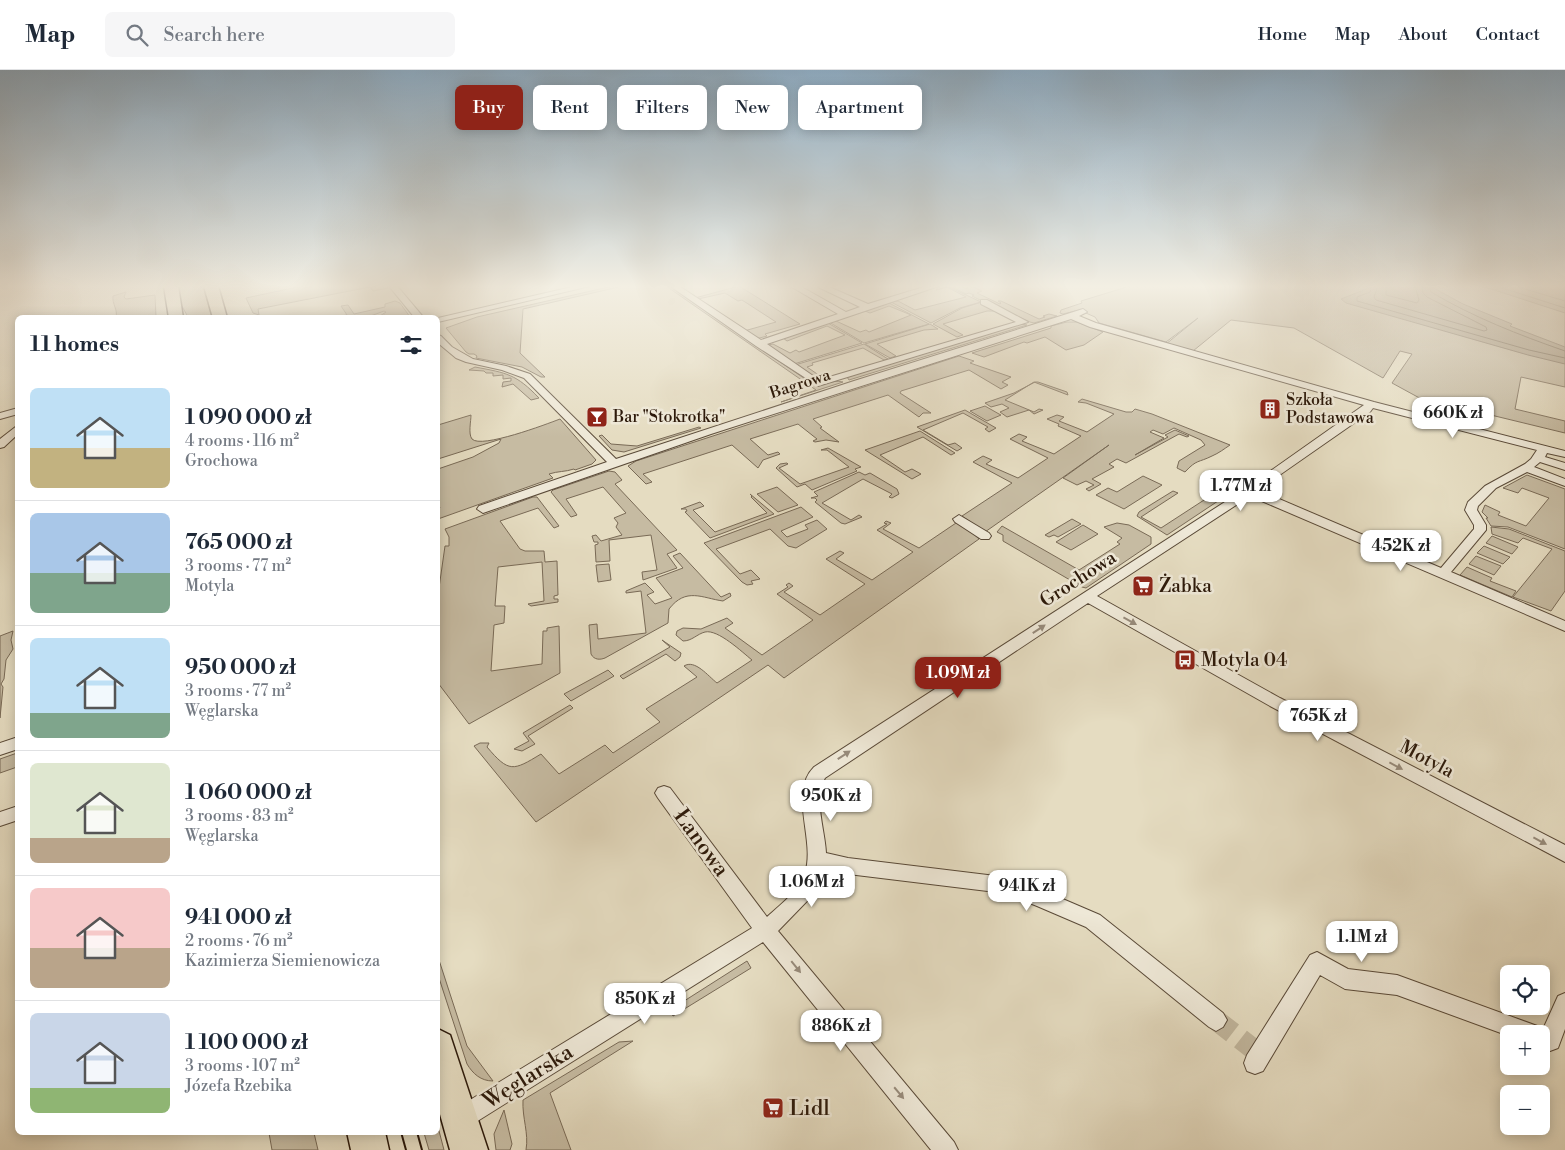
<!DOCTYPE html>
<html lang="en">
<head>
<meta charset="utf-8">
<style>
	:root { --surface:#fff; --page:#f6f6f7; --text:#1f2937; --muted:#747a83; --line:#e0e1e3; --accent:#8f2418 }
	body { margin:0; font-family:"Libre Bodoni",serif; background:var(--page); color:var(--text); height:100vh; display:flex; flex-direction:column; font-size:19px; white-space:nowrap }
	* { box-sizing:border-box; margin:0 }
	p { font-size:16px; color:var(--muted) }
	.icon { flex:none; width:28px; height:28px; fill:none; stroke:currentColor; stroke-width:2; stroke-linecap:round; stroke-linejoin:round }
	.map { position:relative; flex:1; overflow:hidden }
	.drawer { position:absolute; left:15px; top:245px; width:425px; height:820px; display:flex; flex-direction:column; background:var(--surface); border-radius:8px; box-shadow:0 2px 12px #0003 }
	.drawer>* { flex:none }
	.banner { position:absolute; left:455px; top:15px; width:475px; height:45px; display:flex; gap:10px }
	.buttons { position:absolute; left:1500px; top:895px; display:grid; gap:10px }
	.buttons a { display:grid; place-items:center; width:50px; height:50px; border-radius:8px; background:var(--surface); box-shadow:0 2px 12px #0003; font-size:25px }
	.price { position:absolute; translate:-50% -42px; padding:0 11px; border-radius:10px; background:#fff; color:#222; font-size:16px; line-height:32px; filter:drop-shadow(0 1px 2px #0008) }
	.price::after { content:''; position:absolute; left:50%; top:30px; width:15px; height:11px; margin-left:-8px; background:inherit; clip-path:polygon(0 0,100% 0,50% 100%) }
	.price.current { background:var(--accent); color:#fff }
	ul { padding:0; list-style:none }
	li { display:flex; align-items:center; gap:15px; height:125px; padding:0 15px }
	li+li { border-top:1px solid var(--line) }
	li span { display:grid; place-items:center; flex:none; width:140px; height:100px; border-radius:8px; color:#555 }
	li>.icon { margin-inline-start:auto }
	span .icon { width:60px; height:60px; fill:#fffc; stroke-width:1 }
	li b { font-size:21px }
	h2 { display:flex; justify-content:space-between; align-items:center; height:60px; padding:0 15px; font-size:21px }
	.chip { padding:0 18px; border-radius:8px; background:var(--surface); box-shadow:0 2px 12px #0003; font-size:18px; line-height:45px }
	.chip.current { background:var(--accent); color:#fff }
	header { display:flex; align-items:center; gap:30px; box-sizing:border-box; height:70px; padding:0 25px; background:var(--surface); border-bottom:1px solid var(--line) }
	header strong { font-size:24px }
	nav { display:flex; gap:28px; margin-inline-start:auto; font-size:18px }
	.search { width:350px; height:45px; background:var(--page); display:flex; align-items:center; gap:12px; box-sizing:border-box; padding:0 18px; border-radius:8px; color:var(--muted); font-size:19px }
	.map>svg:first-child { display:block }
	.green { fill:#c6bba2; stroke:#796a56 }
	.water { fill:#a69a83; stroke:#756653 }
	.lines { fill:none; stroke-linecap:round; stroke-linejoin:round }
	.shore { stroke:#695a46; stroke-width:1 }
	.street-tunnel { stroke:#c0b59c; stroke-width:21; stroke-dasharray:21 10; stroke-linecap:butt }
	.street-casing { stroke:#5a4a38; stroke-width:2 }
	.primary-casing { stroke:#2c190a; stroke-width:3 }
	.street { fill:#eee8d7; fill-rule:evenodd }
	.primary { fill:#e5dcc1; fill-rule:evenodd }
	.tram-far1 { stroke:#2c190a; stroke-width:1 }
	.tram { stroke:#2c190a; stroke-width:2 }
	.oneway { fill:#978b7b }
	.labels { text-anchor:middle; dominant-baseline:central; stroke-width:5; stroke-linejoin:round; paint-order:stroke }
	.far-street-label { font-size:16px; fill:#2c190a; stroke:#eee8d7 }
	.far-poi-label { font-size:16px; fill:#2c190a; stroke:#eee8d7; text-anchor:start }
	.street-label { font-size:19px; fill:#2c190a; stroke:#eee8d7 }
	.poi-label { font-size:19px; fill:#2c190a; stroke:#eee8d7; text-anchor:start }
	.near-street-label { font-size:22px; fill:#2c190a; stroke:#eee8d7 }
	.near-poi-label { font-size:22px; fill:#2c190a; stroke:#eee8d7; text-anchor:start }
</style>
</head>
<body>
<header>
<strong>Map</strong>
<div class="search"><svg class="icon" aria-label="search" viewBox="0 0 24 24"><circle cx="10" cy="10" r="6"/><path d="M15 15l6 6"/></svg>Search here</div>
<nav><a>Home</a><a>Map</a><a>About</a><a>Contact</a></nav>
</header>
<div class="map">
<svg width="1565" height="1080" viewBox="0 0 1565 1080">
	<rect width="100%" height="100%" fill="#e5dcc1"/>
	<filter id="stains"><feTurbulence type="fractalNoise" baseFrequency=".004" numOctaves="4"/><feColorMatrix values="0 0 0 0 .2 0 0 0 0 .09 0 0 0 0 .02 0 0 0 .5 -.17"/></filter>
	<radialGradient id="worn" r=".72"><stop offset=".6" stop-color="#630" stop-opacity="0"/><stop offset="1" stop-color="#630" stop-opacity=".3"/></radialGradient>
	<path class="green" d="M176,216H203L212,247H188L178,229Z
		M302,216L304,218L314,216H386L388,218L373,221L370,217L258,239L259,245L253,243L246,228Z
		M613,216H623L523,239L520,283L545,307H541L522,297L476,288L477,286L474,284H469L466,282L446,258L477,247Z
		M666,216H669L811,313C822,317 832,309 843,312L781,332L816,320Z
		M739,216L800,254L765,264L767,266L756,269L744,261L776,252L742,230L738,231L725,223L698,229L695,228Z
		M940,216H947L981,232L960,238L931,253L891,232L898,231L915,240L966,227L947,217L936,220Z
		M950,216H961L967,219L968,218L965,216H971L982,221L977,223L1000,234L1001,233L998,231H1001L1039,249L1045,247L1043,246L1049,244L1057,246L1034,253L1030,252L985,231H982L972,226L974,225L969,223L966,224Z
		M1130,216H1565V317L1521,307L1515,339L1565,351V363L1462,338L1458,349L1392,313L1412,284L1400,281L1383,308L1294,258L1231,250L1193,281L1166,274L1198,248L1166,272L1099,253L1095,247L1079,240L1063,244L1060,243L1061,240L1082,233L1081,231Z
		M126,222L124,227L126,229L155,225L156,247H116C118,240 112,234 113,226Z
		M395,231L400,233L410,247H384L385,245L380,246L386,242L384,241L368,247H334L347,245L341,236L348,235L354,244L385,237V234Z
		M982,232L997,241H987L943,254L963,265L957,267L933,254L962,238Z
		M889,233L929,254L864,273L829,252L836,251L860,262L866,260L869,262L911,245L889,236L870,243L865,241Z
		M1067,252H1077L1103,262L1084,275L1066,280L1045,267L1027,273L1024,272L984,287L972,283L1051,258V256Z
		M828,253L862,273L794,294L768,275L773,274L790,283L796,280L799,282L845,265L827,256L787,271L783,268Z
		M930,254L938,259L924,260L877,274L896,286L890,288L865,274Z
		M1020,254L1027,255L849,310L847,307Z
		M864,274L888,289L884,290L863,278L812,293L813,295L807,297L823,308C812,308 804,301 795,295Z
		M959,286L974,291L970,293L1011,307L1002,312L1008,315L1001,319L969,300L901,321L900,323L931,343H923L919,347L888,325L813,349L822,357L820,358L839,372L826,370L815,372L813,371L817,369L798,354L750,369L768,385L778,382L780,384L763,390L758,398L732,375L643,404L652,412L646,414L628,396L636,391Z
		M475,297C507,303 516,304 539,328L531,330L513,314L502,317L503,312L511,311V308L503,309V305L493,306V303H486L484,301L469,300Z
		M1034,312L1005,330L1034,342L1039,339L1043,340L1034,344L1029,340L1007,347L1000,342L1009,338L1002,334L991,337L985,333L1014,323L1035,312H1038L1067,322L1068,325Z
		M1082,329L1126,342H1132L1135,339L1152,344L1230,375C1224,379 1219,383 1212,386C1198,393 1197,389 1185,402L1177,398L1179,391L1205,375L1201,370L1174,358L1163,364L1153,360L1150,362L1164,368L1135,385L1168,367L1165,365L1175,360L1189,366L1187,367L1179,364L1126,393L1117,389L1109,394L1114,397L1092,409L1101,414L1089,421L1086,419L1094,415L1086,411L1077,415L1063,408L1109,375L985,462L962,446L1012,413L973,392L983,386L992,390L986,394L1018,408L1048,388L1010,369L1019,364L1027,367L1022,371L1054,384L1081,366L1058,356L1059,354L1047,349L1057,345L1064,347L1059,351L1087,362L1114,344L1086,333L1078,332Z
		M985,336L999,344L1001,345L987,351L970,341Z
		M965,340L996,358L989,362L985,359L988,357L963,343L923,360L948,375L955,373L962,378L957,381L917,357Z
		M471,345C471,351 468,364 472,369C481,379 547,354 560,349L596,390L592,394L575,400L574,399C565,402 558,401 549,404L553,408L438,449V439L440,438L438,434V399L473,387L499,373L501,369L438,389V355Z
		M699,357L701,358L624,382L612,380L599,366L602,365L611,374L637,376Z
		M920,361L955,383L951,385L923,367L880,385L905,402L912,399L921,404L912,409L865,380Z
		M828,378L861,397L855,399L857,401L812,420L805,414L797,417L776,398L780,394L787,393L788,394L779,398L800,414L849,397L827,380H821Z
		M609,401L615,402L622,410L615,414L677,480L667,484L677,498L643,510L642,502L657,500L651,465L609,470L610,491L596,492L595,475L598,474V472H594L592,466L596,465L601,471L622,465L616,457L618,453L614,448L626,443L603,417L566,429L577,445L571,447L551,422L553,420Z
		M859,402L865,405L870,403L897,419L899,424L892,428L889,427L892,424L863,409L822,433L851,450L859,445L862,447L845,454L841,453L815,432L817,430L815,428H811L818,426L814,422Z
		M1527,405L1565,419V479L1508,457L1491,456L1486,448H1488L1482,442L1485,435L1500,442L1498,445L1526,456L1549,428L1522,418L1518,423L1503,418Z
		M1143,406L1162,415L1124,439L1096,425L1108,418L1117,422Z
		M777,417L798,435L778,442L757,424Z
		M1221,419L1230,423L1167,465L1137,446L1139,442L1173,421L1178,423L1141,447L1161,458Z
		M750,424L774,444L710,468L685,442L687,441L686,439H681L700,432L704,436L693,440L715,462L767,443L751,427L752,426Z
		M533,427H537L559,456L554,458L538,438L500,451L520,479L525,481H544L545,492L557,491L558,525L554,526V529H558V532L531,536L528,534L544,531L542,492L498,497L495,536H505L504,553L494,555L491,601L542,594L543,561H547V558L559,556L560,603L469,654L438,613V525L445,476H449V467L445,459Z
		M801,437L813,447L781,461L787,467L808,459L805,455L817,450L827,459L796,478L788,476L770,459L716,479L740,504L751,500L760,509L751,511L753,514L747,515L742,512L704,473Z
		M1072,449L1081,454L1058,467L1054,465L1049,467L1045,465Z
		M886,451L891,453L883,459L919,478L956,453L966,457L979,469L784,608L768,595L536,752L474,676L480,673H489L487,677C509,703 513,701 541,684L559,704L605,675L613,683L660,652L646,639L697,607L684,596C695,589 708,606 717,613L752,590C742,582 718,559 705,562C697,564 692,571 683,571L676,565L677,561L683,558L701,559L727,548L733,553L725,558L762,585L813,550L777,524L788,517L786,515L789,513L793,516L784,522L820,545L865,514L826,489L840,481L844,483L836,489L872,510L913,482L877,460L887,454L884,453Z
		M1117,453L1129,455L1151,467V474L1086,518L1082,517L1003,471V465L997,462L1002,456L1079,500L1120,474L1117,472L1122,468L1104,457Z
		M1083,455L1098,464L1071,480L1056,472Z
		M1491,457L1509,459L1565,481V521L1551,541L1513,527L1552,479L1523,468L1518,473L1492,464Z
		M1492,466L1518,477L1512,484L1486,473Z
		M1484,476L1510,487L1503,494L1477,483Z
		M680,483L721,527L730,523L731,526L723,531C702,528 686,517 669,539L668,553L605,588C600,590 594,590 591,584L589,555L597,554L598,569L646,563L641,521L626,523V521L645,513L654,522L647,525L655,534L672,528L656,508L683,498L673,486Z
		M1476,486L1501,496L1494,505L1469,494Z
		M609,494L611,510L598,512L596,495Z
		M1467,497L1492,508L1490,511L1516,521L1512,527L1460,505Z
		M13,561L11,570L13,579L6,590L4,609L1,614L3,617L0,648V566Z
		M662,570L681,583L680,587L675,591L666,584L623,609L620,606L670,577Z
		M608,600L614,606L571,631L564,624Z
		M570,635L573,638L528,666L535,674L522,681L514,679L529,671L523,663Z
		M17,683V697L0,703V689Z
		M438,887L467,976L493,1011C481,1011 473,1004 467,994L438,905Z
		M747,891L751,898L673,946L670,940Z
		M633,971L550,1023L571,1080H526C529,1063 522,1048 523,1030L619,972Z
		M504,1040L512,1074L510,1080H496L494,1064Z
		M438,1057L444,1080H429L424,1063L438,1062Z
		M269,1063H314L318,1080H272Z"/>
	<path class="water" d="M1374,216H1430L1463,234L1512,254L1510,256L1565,277V294L1528,285L1346,233L1341,229Z
		M1482,216H1565V243Z"/>
	<g class="lines">
		<path class="shore" d="M1372,216L1370,222L1357,227V231L1529,280L1565,288
			M1378,216L1374,227L1376,230L1484,261L1487,260L1486,257L1427,227L1423,223L1422,216
			M1386,216V225L1417,233L1419,230L1415,216
			M1429,216L1431,222C1473,247 1519,265 1565,281
			M1496,216L1565,238
			M1515,216L1565,231"/>
		<path class="street-tunnel" d="M1216,950L1252,978"/>
		<g class="street-casing">
			<path id="street" d="M389,216H397L424,248H415Z
				M576,216H590L438,252V248Z
				M670,216H679L761,270L838,244L790,216H800L846,242L860,237L816,216H827L868,234L927,216H939L767,274L819,310L1016,252L981,234V230H987L1028,252L818,316L756,276Z
				M1083,239L1087,242L1079,246L1096,253L1374,332L1565,381V387L1547,383L1545,387L1565,393V400L1540,392L1534,397L1565,409V416L1527,402L1496,418L1478,436L1477,440L1486,455V460L1451,502L1565,551V561L1250,426L1097,526L1280,628L1565,775V792L1270,636L1088,533L825,708C813,729 825,760 826,783L848,788L1004,807L1051,824L1100,845L1223,943L1227,950L1223,957L1216,961L1209,957L1086,857L1037,836L1004,823L848,804L825,798L811,827L778,861L954,1072L958,1080H931L763,872L468,1057L460,1060L452,1057L449,1049L452,1041L752,858L658,728L655,723L658,718L664,716L670,718L767,847C780,835 799,821 805,803C816,771 788,723 814,697L1245,419L1364,335L1090,257L1071,249L711,364L483,443L477,439L479,436L607,392L524,308L502,300L466,292L456,288L438,273V265L441,266L452,277L473,289L506,296L530,304L616,389L854,311ZM1373,338L1537,380L1531,389L1525,394L1485,416L1468,432L1465,440L1474,455V459L1441,498L1258,420L1370,342Z
				M18,338V344L0,349V343Z
				M18,355V364L4,377L0,378V369Z
				M959,445L989,463L991,466L989,469H981L955,452L953,449Z
				M18,667V679L0,685V673Z
				M18,736V750L0,756V742Z
				M1317,882L1348,899L1397,905L1540,957H1544L1558,926L1565,923V959L1558,978L1550,981L1541,978V964H1509V966L1397,925L1345,919L1320,905L1263,1001L1255,1004L1247,1001L1244,993L1247,985L1310,885Z"/>
		</g>
		<g class="primary-casing">
			<path id="primary" d="M164,216H178L183,248H169Z
				M204,216H218L227,248H213Z
				M438,959L450,965L488,1080H450L438,1037Z
				M347,1062H385L389,1080H351Z"/>
		</g>
		<use href="#street" class="street"/>
		<use href="#primary" class="primary"/>
		<path class="tram-far1" d="M18,562L16,571L18,578"/>
		<path class="tram" d="M401,1062L406,1080
			M417,1062L422,1080"/>
	</g>
	<defs><path id="oneway-solid" d="M-6-.8H1V-3.2L6.5 0L1 3.2V.8H-6Z" transform="scale(1.25)"/></defs>
	<g class="oneway">
		<use href="#oneway-solid" transform="translate(1130 551) rotate(29)"/>
		<use href="#oneway-solid" transform="translate(1039 559) rotate(-33)"/>
		<use href="#oneway-solid" transform="translate(844 685) rotate(-33)"/>
		<use href="#oneway-solid" transform="translate(1396 696) rotate(28)"/>
		<use href="#oneway-solid" transform="translate(1540 771) rotate(28)"/>
		<use href="#oneway-solid" transform="translate(796 897) rotate(51)"/>
		<use href="#oneway-solid" transform="translate(899 1023) rotate(50)"/>
	</g>
	<linearGradient id="sky" x2="0" y2="1"><stop stop-color="#8daac0"/><stop offset="0.59" stop-color="#f3efe3"/><stop offset="1" stop-color="#f3efe3" stop-opacity="0"/></linearGradient>
	<rect width="1565" height="367" fill="url(#sky)"/>
	<defs>
		<g id="building-square" transform="scale(1.125)"><rect x="-9" y="-9" width="18" height="18" rx="4" fill="#8f2418" stroke="#eee8d7"/><path d="M-4-6H4V6H1V3H-1V6H-4ZM-2.5-4.3h1.7v1.8h-1.7ZM.8-4.3h1.7v1.8H.8ZM-2.5-1h1.7V.8h-1.7ZM.8-1h1.7V.8H.8Z" fill="#fff"/></g>
		<g id="bar-square" transform="scale(1.125)"><rect x="-9" y="-9" width="18" height="18" rx="4" fill="#8f2418" stroke="#eee8d7"/><path d="M-6-5H6L.8 .8V4.5H3.5V6h-7V4.5H-.8V.8Z" fill="#fff"/></g>
		<g id="supermarket-square" transform="scale(1.125)"><rect x="-9" y="-9" width="18" height="18" rx="4" fill="#8f2418" stroke="#eee8d7"/><path d="M-6-5.5h2.5l.6 2H6L4.5 2H-2.5L-4.4-4H-6ZM-1.5 3.2a1.3 1.3 0 1 0 .1 0ZM3 3.2a1.3 1.3 0 1 0 .1 0Z" fill="#fff"/></g>
		<g id="bus-square" transform="scale(1.125)"><rect x="-9" y="-9" width="18" height="18" rx="4" fill="#8f2418" stroke="#eee8d7"/><path d="M-5-6H5V4H4V6H2V4H-2V6H-4V4H-5ZM-3.5-4V0h7V-4ZM-3.5 1.2v1.5H-2V1.2ZM2 1.2v1.5H3.5V1.2Z" fill="#fff"/></g>
	</defs>
	<g fill-rule="evenodd">
		<use href="#building-square" x="1270" y="339"/>
		<use href="#bar-square" x="597" y="347"/>
		<use href="#supermarket-square" x="1143" y="516"/>
		<use href="#bus-square" x="1185" y="590"/>
		<use href="#supermarket-square" x="773" y="1038"/>
	</g>
	<g class="labels">
		<g class="far-street-label">
			<text transform="translate(800 314) rotate(-18)">Bagrowa</text>
		</g>
		<g class="far-poi-label">
			<text x="1286" y="330">Szkoła<tspan x="1286" dy="18">Podstawowa</tspan></text>
			<text x="613" y="347">Bar "Stokrotka"</text>
		</g>
		<g class="street-label">
			<text transform="translate(1078 509) rotate(-33)">Grochowa</text>
			<text transform="translate(1427 689) rotate(28)">Motyla</text>
		</g>
		<g class="poi-label">
			<text x="1159" y="516">Żabka</text>
			<text x="1201" y="590">Motyla 04</text>
		</g>
		<g class="near-street-label">
			<text transform="translate(701 773) rotate(54)">Łanowa</text>
			<text transform="translate(528 1007) rotate(-32)">Węglarska</text>
		</g>
		<g class="near-poi-label">
			<text x="789" y="1038">Lidl</text>
		</g>
	</g>
	<rect width="100%" height="100%" filter="url(#stains)"/>
	<rect width="100%" height="100%" fill="url(#worn)"/>
</svg>
<div class="buttons">
<a><svg class="icon" aria-label="locate" viewBox="0 0 24 24"><circle cx="12" cy="12" r="6"/><path d="M12 2v4M12 18v4M2 12h4M18 12h4"/></svg></a>
<a>+</a>
<a>−</a>
</div>
<b class="price" style="left:1453px;top:369px">660K zł</b>
<b class="price" style="left:1241px;top:442px">1.77M zł</b>
<b class="price" style="left:1401px;top:502px">452K zł</b>
<b class="price current" style="left:958px;top:629px">1.09M zł</b>
<b class="price" style="left:1318px;top:672px">765K zł</b>
<b class="price" style="left:831px;top:752px">950K zł</b>
<b class="price" style="left:812px;top:838px">1.06M zł</b>
<b class="price" style="left:1027px;top:842px">941K zł</b>
<b class="price" style="left:1362px;top:893px">1.1M zł</b>
<b class="price" style="left:645px;top:955px">850K zł</b>
<b class="price" style="left:841px;top:982px">886K zł</b>
<div class="banner">
<a class="chip current">Buy</a>
<a class="chip">Rent</a>
<a class="chip">Filters</a>
<a class="chip">New</a>
<a class="chip">Apartment</a>
</div>
<section class="drawer">
<h2>11 homes<svg class="icon" aria-label="filters" viewBox="0 0 24 24"><path d="M4 7h16M4 17h16"/><circle cx="9" cy="7" r="2"/><circle cx="15" cy="17" r="2"/></svg></h2>
<ul>
<li><span style="background:linear-gradient(#bfe0f5 60%,#c2b280 0)"><svg class="icon" aria-label="home" viewBox="0 0 24 24"><path d="M3 11l9-7 9 7M6 9v11h12V9"/></svg></span><div><b>1 090 000 zł</b><p>4 rooms · 116 m²</p><p>Grochowa</p></div></li>
<li><span style="background:linear-gradient(#a9c7e8 60%,#7fa58c 0)"><svg class="icon" aria-label="home" viewBox="0 0 24 24"><path d="M3 11l9-7 9 7M6 9v11h12V9"/></svg></span><div><b>765 000 zł</b><p>3 rooms · 77 m²</p><p>Motyla</p></div></li>
<li><span style="background:linear-gradient(#bfe0f5 75%,#7fa58c 0)"><svg class="icon" aria-label="home" viewBox="0 0 24 24"><path d="M3 11l9-7 9 7M6 9v11h12V9"/></svg></span><div><b>950 000 zł</b><p>3 rooms · 77 m²</p><p>Węglarska</p></div></li>
<li><span style="background:linear-gradient(#dfe7d0 75%,#b9a48a 0)"><svg class="icon" aria-label="home" viewBox="0 0 24 24"><path d="M3 11l9-7 9 7M6 9v11h12V9"/></svg></span><div><b>1 060 000 zł</b><p>3 rooms · 83 m²</p><p>Węglarska</p></div></li>
<li><span style="background:linear-gradient(#f6c9c9 60%,#b9a48a 0)"><svg class="icon" aria-label="home" viewBox="0 0 24 24"><path d="M3 11l9-7 9 7M6 9v11h12V9"/></svg></span><div><b>941 000 zł</b><p>2 rooms · 76 m²</p><p>Kazimierza Siemienowicza</p></div></li>
<li><span style="background:linear-gradient(#c9d6e8 75%,#8fb573 0)"><svg class="icon" aria-label="home" viewBox="0 0 24 24"><path d="M3 11l9-7 9 7M6 9v11h12V9"/></svg></span><div><b>1 100 000 zł</b><p>3 rooms · 107 m²</p><p>Józefa Rzebika</p></div></li>
</ul>
</section>
</div>
</body>
</html>
